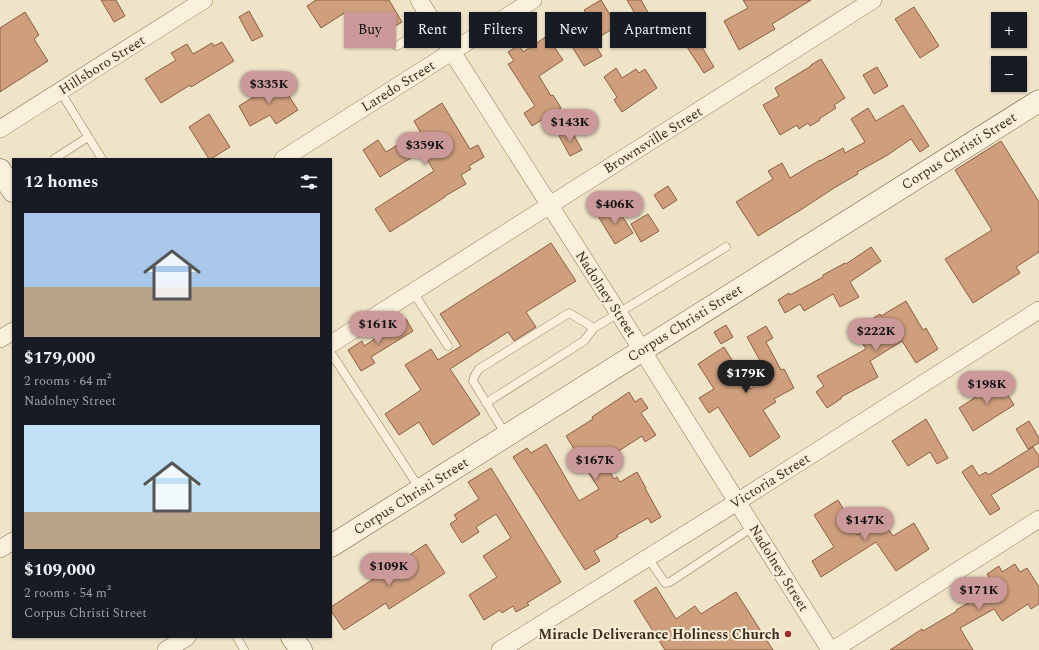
<!DOCTYPE html>
<html lang="en">
<head>
<meta charset="utf-8">
<style>
	:root { --surface:#171b24; --page:#20242c; --text:#f1f3f6; --muted:#9ea1a6; --accent:#cc999b }
	body { margin:0; font-family:Spectral,serif; background:var(--page); color:var(--text); height:100vh; display:flex; flex-direction:column; font-size:15px; white-space:nowrap }
	* { box-sizing:border-box; margin:0 }
	p { font-size:13px; color:var(--muted) }
	.icon { flex:none; width:22px; height:22px; fill:none; stroke:currentColor; stroke-width:2; stroke-linecap:round; stroke-linejoin:round }
	.map { position:relative; flex:1; overflow:hidden }
	.drawer { position:absolute; left:12px; top:158px; width:320px; height:480px; display:flex; flex-direction:column; background:var(--surface); border-radius:0px; box-shadow:0 1px 3px #0004 }
	.drawer>* { flex:none }
	.top-card { position:absolute; left:344px; top:12px; width:380px; height:36px; display:flex; gap:8px }
	.controls { position:absolute; left:991px; top:12px; display:grid; gap:8px }
	.controls a { display:grid; place-items:center; width:36px; height:36px; border-radius:0px; background:var(--surface); box-shadow:0 1px 3px #0004; font-size:20px }
	.price { position:absolute; translate:-50% -34px; padding:0 9px; border-radius:14px; background:var(--accent); color:#111; font-size:13px; line-height:26px; filter:drop-shadow(0 1px 2px #0008) }
	.price::after { content:''; position:absolute; left:50%; top:24px; width:12px; height:9px; margin-left:-6px; background:inherit; clip-path:polygon(0 0,100% 0,50% 100%) }
	.price.active { background:#222; color:#fff }
	ul { padding:0; list-style:none }
	li { display:grid; align-content:center; gap:8px; height:212px; padding:0 12px }
	li span { display:grid; place-items:center; height:124px; border-radius:0px; color:#555 }
	li>.icon { margin-inline-start:auto }
	span .icon { width:72px; height:72px; fill:#fffc; stroke-width:1 }
	li b { font-size:17px }
	h2 { display:flex; justify-content:space-between; align-items:center; height:48px; padding:0 12px; font-size:17px }
	.tag { padding:0 14px; border-radius:0px; background:var(--surface); box-shadow:0 1px 3px #0004; font-size:14px; line-height:36px }
	.tag.active { background:var(--accent); color:#111 }
	.map>svg:first-child { display:block }
	.building { fill:#cf9f7d; stroke:#8d5f41 }
	.lines { fill:none; stroke-linecap:round; stroke-linejoin:round }
	.lane-casing { stroke:#8d765c; stroke-width:9 }
	.street-casing { stroke:#8d765c; stroke-width:18 }
	.secondary-casing { stroke:#6f573f; stroke-width:23 }
	.lane { stroke:#faf1dc; stroke-width:8 }
	.street { stroke:#faf1dc; stroke-width:17 }
	.secondary { stroke:#faf1dc; stroke-width:22 }
	.poi-dot { fill:#9e2a2b; stroke:#f7eed8; stroke-width:1.5 }
	.labels { text-anchor:middle; dominant-baseline:central; stroke-width:4; stroke-linejoin:round; paint-order:stroke }
	.street-label { font-size:14px; fill:#3d2e20; stroke:#f7eed8 }
	.poi-label { font-size:14px; font-weight:bold; fill:#3d2e20; stroke:#f7eed8; text-anchor:end }
</style>
</head>
<body>
<div class="map">
<svg width="1039" height="650" viewBox="0 0 1039 650">
	<rect width="100%" height="100%" fill="#f0e4c8"/>
	<path class="building" d="M101,0H116L125,16L114,22Z
		M316,0H389L402,22L366,45L346,12L321,28L307,6Z
		M601,0L617,26L601,36L584,10Z
		M627,0H641L654,23L644,29Z
		M743,0H811L772,24L775,29L739,50L724,21L748,8Z
		M914,7L939,46L920,58L895,19Z
		M249,11L263,36L252,41L239,17Z
		M25,12L39,35L34,39L48,61L0,92V28Z
		M588,34L602,56L584,66L571,45Z
		M694,34L714,67L704,73L683,41Z
		M547,36L563,60L539,76L551,96L553,95L561,108L532,126L524,113L535,106L508,64L514,61L508,52L519,45L523,52Z
		M222,42L234,61L191,87L190,85L161,103L145,79L176,60L171,53L187,44L193,54L212,43L214,46Z
		M821,59L845,98L834,105L836,108L819,119L820,120L810,126L808,123L799,129L797,125L780,135L763,105L779,96L775,88L811,66V65Z
		M877,67L888,86L874,94L863,75Z
		M616,68L622,78L636,69L639,73L645,69L657,88L622,112L614,100L617,97L604,77Z
		M279,81L298,110L276,124L270,115L250,126L239,106Z
		M442,103L470,149L478,145L484,157L469,166L471,169L461,175L466,184L445,196V197L390,232L375,209L434,171L422,151L380,177L363,150L378,140L386,152L399,144L401,146L421,133L414,121Z
		M903,105L929,146L920,152L911,139L886,156L857,172L858,174L834,188L802,209L758,236L736,202L773,179L768,171L782,163L790,178L820,160V161L843,148L845,153L865,142L851,119L868,108L876,121Z
		M209,114L230,147L211,159H209L189,127Z
		M571,130L582,150L570,156L559,136Z
		M1001,141L1039,202V252L1016,267L1020,273L973,303L945,259L992,230L955,170Z
		M668,186L677,200L663,209L654,195Z
		M615,205L633,233L615,244L598,216Z
		M648,214L659,231L641,242L631,224Z
		M551,243L576,281L526,312L536,327L514,341L508,332L450,369L480,414L433,445L419,422L399,435L385,414L421,390L405,365L431,349L438,360L461,346L440,314Z
		M871,247L881,261L850,282L859,297L840,307L833,294L804,311L800,304L785,313L778,300L789,293L790,295L823,277V275L845,263L846,264Z
		M906,301L923,330L926,328L938,349L916,363L902,341L870,361L878,377L841,397L842,398L827,408L816,392L824,386L817,376L866,349L854,330L880,314L881,316Z
		M406,319L413,331L371,357L375,363L361,371L348,350L362,341L364,346Z
		M726,325L733,337L721,344L714,332Z
		M766,326L773,338L766,342L781,370L784,369L794,388L774,399L776,402L763,410L780,437L750,457L718,407L709,413L699,398L714,389L698,364L724,347L750,389L769,377L747,337Z
		M995,375L1014,405L973,431L959,408L988,389L984,382Z
		M629,392L635,402L641,398L648,408L641,413L656,435L645,442L642,436L603,461L614,479L617,477L620,482L637,472L646,488H645L661,517L651,523L648,518L617,535L618,537L594,551L600,561L585,570L513,457L527,448L531,453L546,444L579,501L599,489L566,436L593,419L592,417Z
		M926,419L948,458L937,464L930,452L908,466L892,441Z
		M1029,421L1039,438V443L1028,449L1016,429Z
		M1033,447L1039,456V466L991,495L1000,509L990,515L962,472L972,465L979,476L986,472L988,475Z
		M491,468L561,582L527,603L529,605L516,612L513,606L502,613L500,610L484,620L469,595L497,577L483,556L511,538L496,514L476,527L479,532L462,543L450,524L457,519L454,515L479,499L468,482Z
		M838,500L847,515L845,516L857,535L882,520L893,536L914,523L929,549L896,571L876,542L821,577L812,561L834,547L814,515Z
		M426,544L445,573L389,609L386,603L344,630L331,611V607Z
		M1015,564L1020,572L1027,568L1039,587V604L1031,609L1028,604L1002,621L994,609L960,628L973,650H890L922,629L923,631L957,611L956,610L984,594V592L994,586L987,574L999,566L1002,572Z
		M656,587L676,619L695,606L701,614L736,592L773,650H665L634,601Z"/>
	<g class="lines">
		<g class="lane-casing">
			<path id="lane" d="M397,46L434,23
				M60,91L102,159
				M54,159L88,137
				M413,292L448,346
				M331,353L420,489
				M486,403L584,341L594,328L726,247
				M506,435L473,381L475,375L479,369L569,313L594,328
				M648,558L665,583L670,582L753,527
				M237,637L244,650"/>
		</g>
		<g class="street-casing">
			<path id="street" d="M419,0L642,350L830,650
				M0,129L204,0
				M283,159L533,0
				M0,339L13,331
				M331,344L873,0
				M0,549L13,541
				M166,650L187,637
				M500,650L737,502L1039,310
				M833,650L1039,519"/>
		</g>
		<g class="secondary-casing">
			<path id="secondary" d="M0,170L13,191
				M331,546L1039,101
				M292,637L301,650"/>
		</g>
		<use href="#lane" class="lane"/>
		<use href="#street" class="street"/>
		<use href="#secondary" class="secondary"/>
	</g>
	<circle class="poi-dot" cx="788" cy="634" r="4"/>
	<g class="labels">
		<g class="street-label">
			<text transform="translate(102 65) rotate(-32)">Hillsboro Street</text>
			<text transform="translate(398 86) rotate(-32)">Laredo Street</text>
			<text transform="translate(653 140) rotate(-32)">Brownsville Street</text>
			<text transform="translate(959 151) rotate(-32)">Corpus Christi Street</text>
			<text transform="translate(606 294) rotate(57)">Nadolney Street</text>
			<text transform="translate(685 323) rotate(-32)">Corpus Christi Street</text>
			<text transform="translate(770 481) rotate(-32)">Victoria Street</text>
			<text transform="translate(411 496) rotate(-32)">Corpus Christi Street</text>
			<text transform="translate(779 568) rotate(58)">Nadolney Street</text>
		</g>
		<g class="poi-label">
			<text x="780" y="634">Miracle Deliverance Holiness Church</text>
		</g>
	</g>
</svg>
<div class="controls">
<a>+</a>
<a>−</a>
</div>
<b class="price" style="left:269px;top:105px">$335K</b>
<b class="price" style="left:570px;top:143px">$143K</b>
<b class="price" style="left:425px;top:166px">$359K</b>
<b class="price" style="left:615px;top:225px">$406K</b>
<b class="price" style="left:378px;top:345px">$161K</b>
<b class="price" style="left:876px;top:352px">$222K</b>
<b class="price active" style="left:746px;top:394px">$179K</b>
<b class="price" style="left:987px;top:405px">$198K</b>
<b class="price" style="left:595px;top:481px">$167K</b>
<b class="price" style="left:865px;top:541px">$147K</b>
<b class="price" style="left:389px;top:587px">$109K</b>
<b class="price" style="left:979px;top:611px">$171K</b>
<div class="top-card">
<a class="tag active">Buy</a>
<a class="tag">Rent</a>
<a class="tag">Filters</a>
<a class="tag">New</a>
<a class="tag">Apartment</a>
</div>
<section class="drawer">
<h2>12 homes<svg class="icon" aria-label="filters" viewBox="0 0 24 24"><path d="M4 7h16M4 17h16"/><circle cx="9" cy="7" r="2"/><circle cx="15" cy="17" r="2"/></svg></h2>
<ul>
<li><span style="background:linear-gradient(#a9c7e8 60%,#b9a48a 0)"><svg class="icon" aria-label="home" viewBox="0 0 24 24"><path d="M3 11l9-7 9 7M6 9v11h12V9"/></svg></span><div><b>$179,000</b><p>2 rooms · 64 m²</p><p>Nadolney Street</p></div></li>
<li><span style="background:linear-gradient(#bfe0f5 70%,#b9a48a 0)"><svg class="icon" aria-label="home" viewBox="0 0 24 24"><path d="M3 11l9-7 9 7M6 9v11h12V9"/></svg></span><div><b>$109,000</b><p>2 rooms · 54 m²</p><p>Corpus Christi Street</p></div></li>
</ul>
</section>
</div>
</body>
</html>
